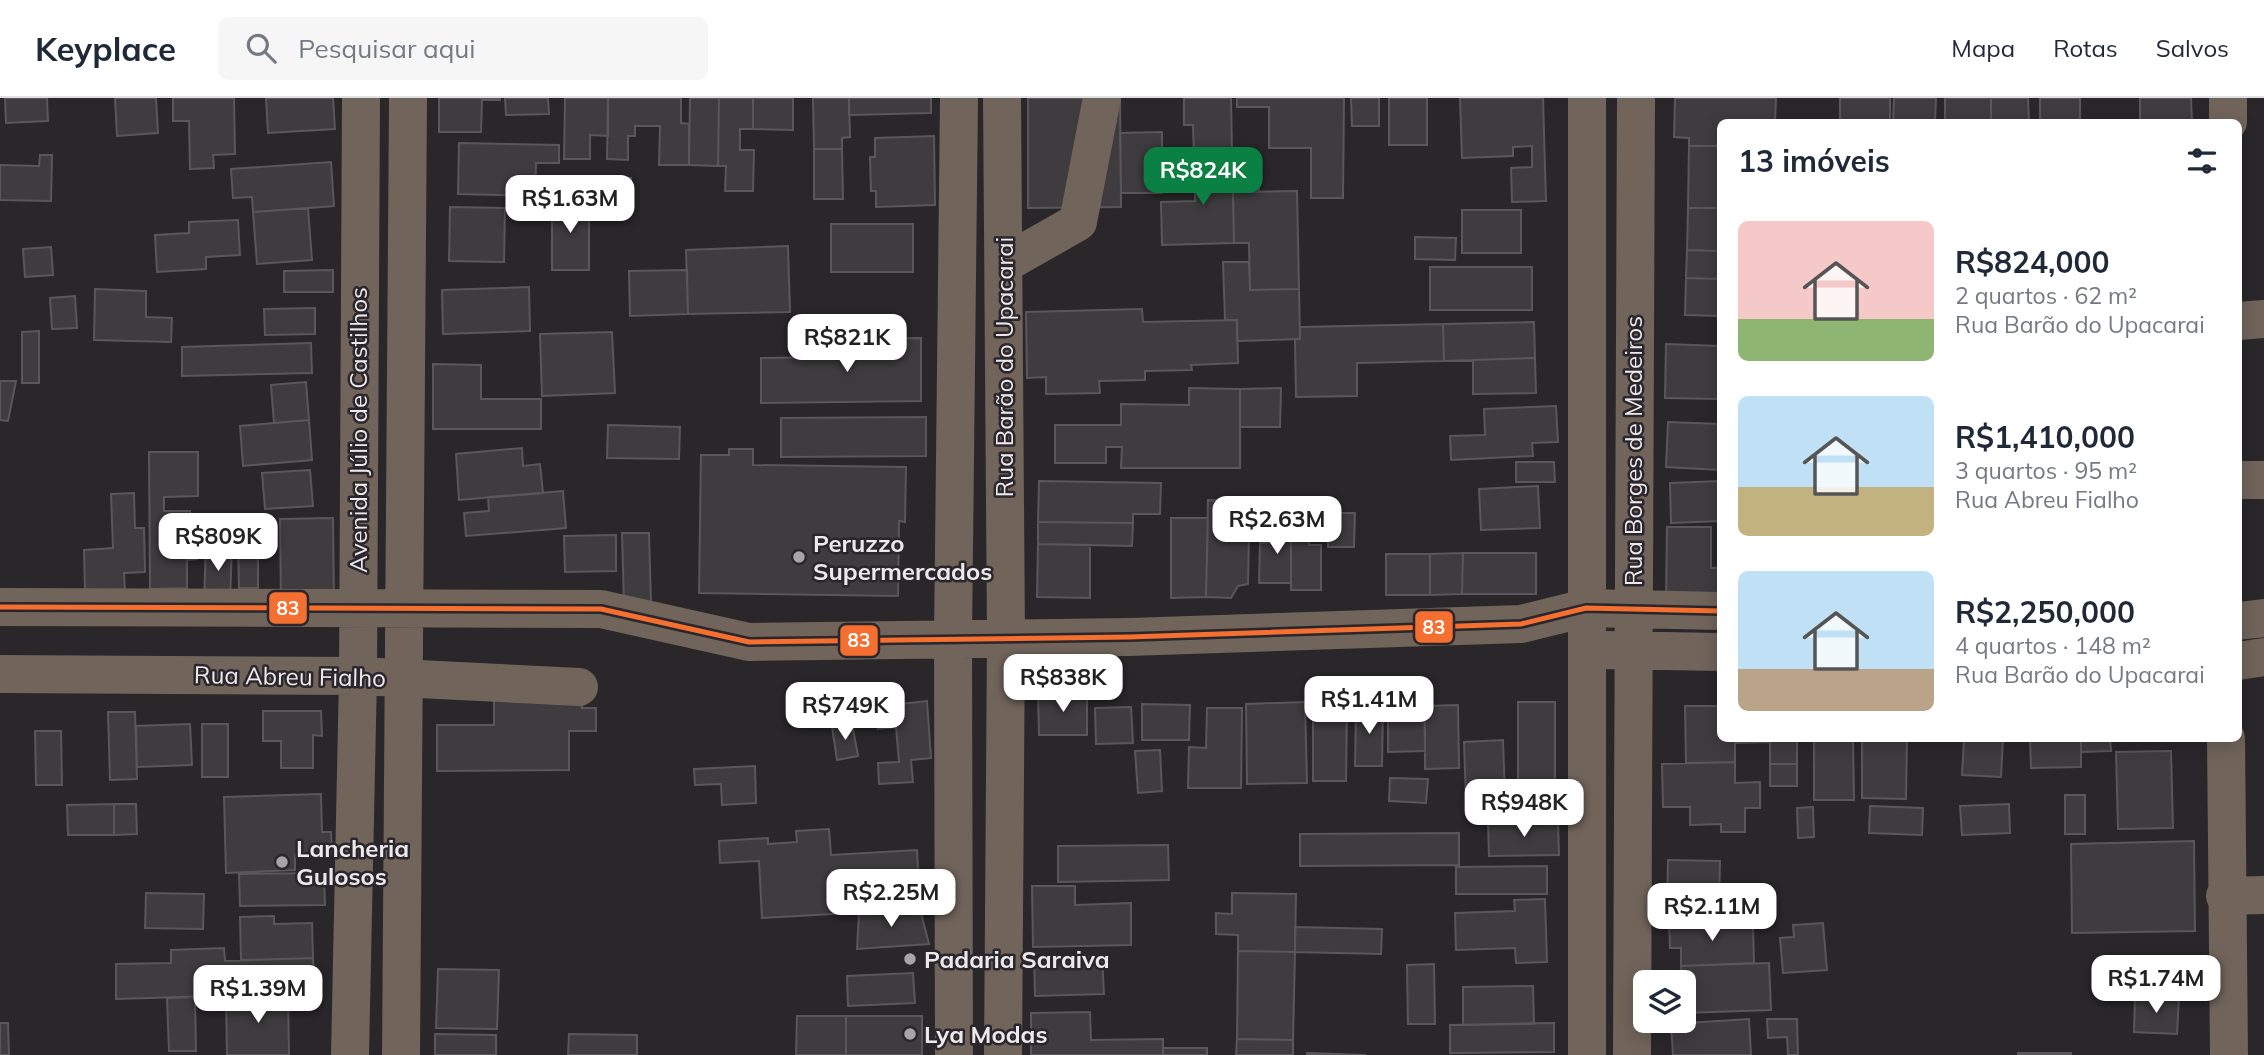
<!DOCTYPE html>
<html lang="pt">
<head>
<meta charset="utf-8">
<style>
	:root { --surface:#fff; --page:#f6f6f7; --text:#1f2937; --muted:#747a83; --line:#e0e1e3; --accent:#0b8043 }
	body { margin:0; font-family:Mulish,sans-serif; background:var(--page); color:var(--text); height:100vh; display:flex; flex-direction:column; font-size:26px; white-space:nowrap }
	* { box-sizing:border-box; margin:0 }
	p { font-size:23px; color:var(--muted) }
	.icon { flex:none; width:38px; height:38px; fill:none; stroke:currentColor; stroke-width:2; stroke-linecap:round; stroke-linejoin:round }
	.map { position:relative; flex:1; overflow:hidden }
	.side { position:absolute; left:1717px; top:21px; width:525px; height:623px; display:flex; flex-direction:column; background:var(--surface); border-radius:10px; box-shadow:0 4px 18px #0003 }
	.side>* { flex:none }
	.buttons { position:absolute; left:1633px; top:872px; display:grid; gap:14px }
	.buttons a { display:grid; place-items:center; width:63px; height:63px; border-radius:10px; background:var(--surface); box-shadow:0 4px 18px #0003; font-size:35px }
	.price { position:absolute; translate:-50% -60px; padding:0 16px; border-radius:14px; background:#fff; color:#222; font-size:23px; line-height:46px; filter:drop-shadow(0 2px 4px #0008) }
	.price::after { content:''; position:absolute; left:50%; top:42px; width:21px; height:16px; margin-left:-10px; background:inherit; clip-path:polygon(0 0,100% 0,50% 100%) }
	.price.current { background:var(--accent); color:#fff }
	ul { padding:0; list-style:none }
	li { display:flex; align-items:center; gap:21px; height:175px; padding:0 21px }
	li span { display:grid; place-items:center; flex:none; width:196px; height:140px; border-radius:10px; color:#555 }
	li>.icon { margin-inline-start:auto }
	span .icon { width:84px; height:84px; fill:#fffc; stroke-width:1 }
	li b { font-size:30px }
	h2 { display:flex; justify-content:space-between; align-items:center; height:84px; padding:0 21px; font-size:30px }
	header { display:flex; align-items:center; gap:42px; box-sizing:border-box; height:98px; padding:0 35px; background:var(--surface); border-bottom:2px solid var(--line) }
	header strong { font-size:33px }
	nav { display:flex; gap:38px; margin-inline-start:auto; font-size:24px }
	.search { width:490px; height:63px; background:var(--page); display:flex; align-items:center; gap:18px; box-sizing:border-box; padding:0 24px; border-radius:10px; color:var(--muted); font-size:26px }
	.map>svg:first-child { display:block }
	.building { fill:#3e3c3e; stroke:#595759; stroke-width:2 }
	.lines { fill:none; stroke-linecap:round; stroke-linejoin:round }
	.minor { stroke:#70645b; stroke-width:38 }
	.bus-1-casing { stroke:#2a262b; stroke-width:10 }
	.bus-1 { stroke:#f46f30; stroke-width:5 }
	.poi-dot { fill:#a8a5a8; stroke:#2a262b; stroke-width:2.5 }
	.labels { text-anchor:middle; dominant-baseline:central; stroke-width:5; stroke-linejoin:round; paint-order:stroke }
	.street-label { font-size:24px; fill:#ece9ec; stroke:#2a262b }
	.poi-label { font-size:24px; font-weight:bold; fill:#ece9ec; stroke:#2a262b; text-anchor:start }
	.line-badge { stroke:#2a262b; stroke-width:2.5 }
	.badge-label { font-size:19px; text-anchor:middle; font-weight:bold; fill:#fff }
</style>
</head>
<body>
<header>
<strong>Keyplace</strong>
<div class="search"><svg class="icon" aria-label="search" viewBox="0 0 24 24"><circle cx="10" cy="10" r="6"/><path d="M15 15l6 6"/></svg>Pesquisar aqui</div>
<nav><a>Mapa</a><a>Rotas</a><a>Salvos</a></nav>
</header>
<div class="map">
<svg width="2264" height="957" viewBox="0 0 2264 957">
	<rect width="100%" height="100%" fill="#29272a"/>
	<path class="building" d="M5,0H47L48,23L6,25Z
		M115,0H156L158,35L117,38Z
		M173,0H234L235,56L213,57L214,70L190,71L189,23H173Z
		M266,0H333L335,31L268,35Z
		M439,0H500V2H482L481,34H439Z
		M505,0H548L549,16L506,17Z
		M565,0H608V38L590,37V61H564Z
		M608,0H681V25L689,26V67H659L660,28H635V38H628V62L607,61Z
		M690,0H719L718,68L689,67Z
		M719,0H753V31H740V52H754L753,93H725L726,68H718Z
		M753,0H793V32L753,31Z
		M813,0H849L850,39L842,40V51H814Z
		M849,0H931V15L849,17Z
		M1028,0H1120L1121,109L1028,110Z
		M1184,0H1231L1232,57L1194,58L1193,27H1184Z
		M1237,0H1344L1343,100H1311V50H1269V9H1237Z
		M1351,0H1379V28H1352Z
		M1389,0H1427V47H1389Z
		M1460,0H1543L1546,103L1512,104L1511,70L1532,69V48L1513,49V58L1462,60Z
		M1675,0H1776L1775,24H1720V48H1689V40L1674,39Z
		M1840,0H1890V24H1840Z
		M1894,0H1936L1935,24H1893Z
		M1945,0H1991V24H1945Z
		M1991,0H2028L2029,24H1991Z
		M2040,0H2080V24H2040Z
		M2140,0H2191L2192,24H2140Z
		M1162,34V95H1121L1120,35Z
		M934,38L935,107L876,109V93H871L870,59H875V40Z
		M459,45L559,47V65H536L535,98L458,96Z
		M1689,48H1720V110H1688Z
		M814,51H842L843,101H814Z
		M1258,56L1259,94H1233L1232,57Z
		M40,57H52L51,103L0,102V67L39,68Z
		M1232,57L1234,145L1162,147L1161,104L1195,103L1194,58Z
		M331,64L334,108L253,114L252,99L233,100L231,71Z
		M609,80H631V100H609Z
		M1297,93L1299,191L1250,192L1249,145H1234L1233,94Z
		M552,102H589V172H552Z
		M450,109L505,110L504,164L449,163Z
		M308,110L312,162L257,166L253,114Z
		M1688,110H1720V153L1687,152Z
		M1462,112H1521V155H1462Z
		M238,122L240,157L206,159V171L157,174L155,137L189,135V124Z
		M831,126H913V174H831Z
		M1415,139L1456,140L1455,162L1415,161Z
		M788,148L790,214L688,216L686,152Z
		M51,149L53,177L25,179L23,151Z
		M1687,152L1720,153V181L1686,180Z
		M1223,164H1249L1250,192L1299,191L1300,241L1237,243V222H1225Z
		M1430,169H1532V212H1430Z
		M333,172V194H284V173Z
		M687,172L688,216L630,218L629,173Z
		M1686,180L1720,181V218L1685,217Z
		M529,189L530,233L443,236L442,192Z
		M95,191L146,193V219L172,220L171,244L94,242Z
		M75,198L77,230L52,231L50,200Z
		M315,210V236L265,237L264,211Z
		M1142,211L1143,224L1237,222L1238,265L1191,267L1192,272L1145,273V282L1099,283L1100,295L1046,296V279L1027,280L1026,214Z
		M1534,224L1535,260L1444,263L1443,226Z
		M1443,226L1444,263L1357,265V298L1296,299L1295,241H1300V229Z
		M39,233V285H22V234Z
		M612,234L615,295L542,298L540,236Z
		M921,240V303L761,305V260L830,259V241Z
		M311,245L312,275L182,278V249Z
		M1666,246L1720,248V301L1665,300Z
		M1535,260L1536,295L1473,296V262Z
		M433,266L481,267V301H541V331H433Z
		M0,283H16L8,323L0,322Z
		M306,284L309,322L274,325L271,287Z
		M1189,290L1240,291V370H1121L1122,349H1106V365H1055V327H1121V306L1189,307Z
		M1281,290L1280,329H1240V291Z
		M1556,308L1558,344L1532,345L1533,358L1451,362L1450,338L1485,337L1484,311Z
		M926,319V358L781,359V320Z
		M309,322L312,362L243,368L240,328Z
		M1668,324L1720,326V372L1666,369Z
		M608,327L680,329L679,361L607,360Z
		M522,350L523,368L540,366L543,395L459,402L456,356Z
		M729,351H753V367L906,369L905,424L899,423L898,498L699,495L701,357H729Z
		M149,354H198V398L164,399V413H190V446L197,447V461L187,462V490L150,491Z
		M1516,364H1554L1555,384H1516Z
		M310,372L313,408L265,411L262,375Z
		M1039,383L1161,385L1160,416H1133V425L1038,424Z
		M1720,383V423L1671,425L1670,385Z
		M1538,388L1540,430L1481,432L1479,391Z
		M563,393L566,430L466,438L464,415L489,413L488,399Z
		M134,395L135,430H144L145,474L124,475L125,493L85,494L84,452L113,450L111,396Z
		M1208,402L1239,403L1238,435H1249L1248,486L1238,488L1231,500L1206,499Z
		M1328,415H1355L1354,449H1328Z
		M333,420L334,506H281L280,421Z
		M1171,420H1208L1206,499L1171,500Z
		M1038,424L1133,425L1132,448L1038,446Z
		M1271,425H1291V485H1259L1260,445L1271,444Z
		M1291,425H1309V447H1321V492H1291Z
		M1667,429H1711V470H1720V502H1666Z
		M622,435H649L651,506L624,507Z
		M616,437V473L565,474L564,438Z
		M258,440V490H239L238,441Z
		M206,443L232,444L230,506H204Z
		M1038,446L1090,447V500L1037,499Z
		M1463,455L1462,496L1430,497V456Z
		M1463,455H1536V496H1462Z
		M1386,456H1430V497H1386Z
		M1038,595H1087V637H1039Z
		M582,599V610H596V633H569V672L437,673V627H494V600Z
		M1388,599H1424L1425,653L1388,654Z
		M927,603L931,660L911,662L913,684L879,686L878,665L899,664L896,629L878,631L876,615L901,613V606Z
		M1305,604L1307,685L1247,686L1246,606Z
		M1518,604H1555V700H1518Z
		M1142,606L1190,607L1189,642H1142Z
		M1458,607L1459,670L1425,671V608Z
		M1685,608H1720V640H1797V666H1770V644L1735,645V664L1686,665Z
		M1131,609L1133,645L1096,646L1095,610Z
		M1356,609H1383L1382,668H1355Z
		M1207,610H1242L1241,690H1188L1189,649L1206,650Z
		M1313,612H1347L1346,683H1313Z
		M263,613H321L322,638L313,637V670H281V643H263Z
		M108,614H135L137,681L110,682Z
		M852,625L858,658L837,662L832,629Z
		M190,626L192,667L137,669L136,628Z
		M202,626H228V679H202Z
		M35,633H61L62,687H36Z
		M1814,640H1853L1854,702H1814Z
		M1862,640H1907L1906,701L1862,700Z
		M1964,640H2003L2001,679L1962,677Z
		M2030,640H2081V669L2031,670Z
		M2081,640H2110L2111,653L2081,654Z
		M1503,642L1505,699L1466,701L1464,644Z
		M1160,652L1162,693L1138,695L1135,653Z
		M2171,653L2173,730L2118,731L2116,654Z
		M1735,664V685L1760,684V710H1745V734H1721V726L1690,727V709H1663L1662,666Z
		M1770,666H1797V688H1770Z
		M755,668L756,705L722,707L721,686L695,687L694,671Z
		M1390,680L1428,681L1426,705L1389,703Z
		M321,696L322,734H331L332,756L295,757V772L226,775L224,699Z
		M2065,697H2085V736H2065Z
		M114,706H136L137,736L114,737Z
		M114,706V737H68L67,707Z
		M2009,706L2010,735L1962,737L1960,708Z
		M1870,708L1923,710L1922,737L1869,735Z
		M1813,709L1814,739L1798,740L1797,710Z
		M1558,723L1559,757L1489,758L1488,725Z
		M829,731L831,757L917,752L920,811L762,820L759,763L720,765L719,743L768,740V746L797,744L796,733Z
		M1459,735V767L1300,768V736Z
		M2194,743L2195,833L2072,835L2071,746Z
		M1168,747L1169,782L1058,784V748Z
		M1668,762L1720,763L1719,808L1667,807Z
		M1547,768V796H1456V769Z
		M324,775L325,807L240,808L239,776Z
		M1032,788H1075V807L1131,805V847L1033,849Z
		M146,795L204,796L203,831L145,830Z
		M1232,795L1296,796L1295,854L1238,853V837L1216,836V815L1232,816Z
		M1545,801L1547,864L1516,865L1515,850L1456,852L1455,815L1515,813L1514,802Z
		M920,811L929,846L857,851L859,815Z
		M274,818V826L312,825L313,860L241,862L240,819Z
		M1706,822V829L1753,828L1754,865L1681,868V850H1670L1669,823Z
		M1823,825L1827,872L1783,875L1780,840L1794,839L1793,827Z
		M1295,829L1382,831L1381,856L1295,854Z
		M224,850L225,863L313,860L315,895L116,901V866L171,865V852Z
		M1238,853L1295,854L1293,942L1237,941Z
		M1102,859L1104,896L1035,898L1034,861Z
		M1769,865L1771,912L1684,915L1681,868Z
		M1434,866L1435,926H1408L1407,867Z
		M438,871L499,872L497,931L436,930Z
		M913,875L915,905L848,908L847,878Z
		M1533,888L1534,926L1463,927V889Z
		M288,897L289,957H227L226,898Z
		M2135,898L2179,900L2177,936L2134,934Z
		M195,899L196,953H169L167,900Z
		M1090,914L1091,942L1163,941V957H1031V915Z
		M797,918H846V957H796Z
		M846,918H922V957H846Z
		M1749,921L1751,957H1673L1671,926Z
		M1767,921H1797L1798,957H1788L1787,939L1768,940Z
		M0,925H8L9,957H0Z
		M1554,925V954L1450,955V927Z
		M435,936L496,937V957H435Z
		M569,936L637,937V957H568Z
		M1237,941L1293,942V957H1236Z
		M1163,950H1207V957H1163Z
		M1307,955L1366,957H1307Z
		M2018,955H2071V957H2018Z"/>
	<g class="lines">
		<path class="minor" d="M1002,0L1006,539L1003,957
			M1587,0V957
			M2228,24V0
			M1004,166L1078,124L1102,0
			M2238,223L2264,221
			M2238,382H2264
			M0,509L601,511L749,544L1129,539L1521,526L1586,510L1720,513
			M2238,523L2264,520
			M1606,552L1720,554
			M2238,563L2264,559
			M0,576L358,578L579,589
			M2226,640L2229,957
			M2225,798L2264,797
			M350,957L358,578L361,0
			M401,957L408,0
			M954,957L953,540L959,0
			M1632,957L1636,0"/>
		<g class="bus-1-casing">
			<path id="bus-1" d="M0,509L601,511L749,544L1129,539L1521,526L1586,510L1720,513"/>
		</g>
		<use href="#bus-1" class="bus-1"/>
	</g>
	<g class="poi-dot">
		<circle cx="799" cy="459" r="7"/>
		<circle cx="282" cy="764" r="7"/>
		<circle cx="910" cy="861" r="7"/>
		<circle cx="910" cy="936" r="7"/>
	</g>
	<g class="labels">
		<g class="street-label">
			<text transform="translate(1004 269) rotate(-90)">Rua Barão do Upacarai</text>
			<text transform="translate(358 332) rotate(-90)">Avenida Júlio de Castilhos</text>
			<text transform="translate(1633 353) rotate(-90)">Rua Borges de Medeiros</text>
			<text transform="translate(290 578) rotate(1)">Rua Abreu Fialho</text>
		</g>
		<g class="poi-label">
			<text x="813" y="445">Peruzzo<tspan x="813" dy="28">Supermercados</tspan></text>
			<text x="296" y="750">Lancheria<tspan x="296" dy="28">Gulosos</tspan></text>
			<text x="924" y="861">Padaria Saraiva</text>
			<text x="924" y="936">Lya Modas</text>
		</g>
	</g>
	<g class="line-badge">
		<rect x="268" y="493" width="40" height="34" rx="7" fill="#f46f30"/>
		<rect x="1414" y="512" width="40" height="34" rx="7" fill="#f46f30"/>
		<rect x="839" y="526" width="40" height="33" rx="7" fill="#f46f30"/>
	</g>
	<g class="badge-label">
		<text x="288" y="517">83</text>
		<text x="1434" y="536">83</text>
		<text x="859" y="549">83</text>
	</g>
</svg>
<div class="buttons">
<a><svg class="icon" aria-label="layers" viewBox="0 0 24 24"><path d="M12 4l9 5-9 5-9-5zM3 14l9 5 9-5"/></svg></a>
</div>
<b class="price current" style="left:1203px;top:109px">R$824K</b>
<b class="price" style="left:570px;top:137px">R$1.63M</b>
<b class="price" style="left:847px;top:276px">R$821K</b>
<b class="price" style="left:1277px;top:458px">R$2.63M</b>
<b class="price" style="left:218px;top:475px">R$809K</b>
<b class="price" style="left:1063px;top:616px">R$838K</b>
<b class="price" style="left:1369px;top:638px">R$1.41M</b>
<b class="price" style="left:845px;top:644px">R$749K</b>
<b class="price" style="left:1524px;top:741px">R$948K</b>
<b class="price" style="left:891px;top:831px">R$2.25M</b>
<b class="price" style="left:1712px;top:845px">R$2.11M</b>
<b class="price" style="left:2156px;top:917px">R$1.74M</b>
<b class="price" style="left:258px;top:927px">R$1.39M</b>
<section class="side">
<h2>13 imóveis<svg class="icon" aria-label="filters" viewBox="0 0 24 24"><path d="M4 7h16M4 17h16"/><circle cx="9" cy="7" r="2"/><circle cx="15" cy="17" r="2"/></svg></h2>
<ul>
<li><span style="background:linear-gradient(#f6c9c9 70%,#8fb573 0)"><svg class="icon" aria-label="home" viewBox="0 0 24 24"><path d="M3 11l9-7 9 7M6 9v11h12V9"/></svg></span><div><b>R$824,000</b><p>2 quartos · 62 m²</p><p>Rua Barão do Upacarai</p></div></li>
<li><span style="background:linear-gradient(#bfe0f5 65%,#c2b280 0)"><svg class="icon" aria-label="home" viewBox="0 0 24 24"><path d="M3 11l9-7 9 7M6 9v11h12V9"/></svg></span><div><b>R$1,410,000</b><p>3 quartos · 95 m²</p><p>Rua Abreu Fialho</p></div></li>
<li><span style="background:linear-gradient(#bfe0f5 70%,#b9a48a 0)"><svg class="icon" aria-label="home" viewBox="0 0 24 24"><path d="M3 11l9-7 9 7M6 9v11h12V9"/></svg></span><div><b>R$2,250,000</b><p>4 quartos · 148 m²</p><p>Rua Barão do Upacarai</p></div></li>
</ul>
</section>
</div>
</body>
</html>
